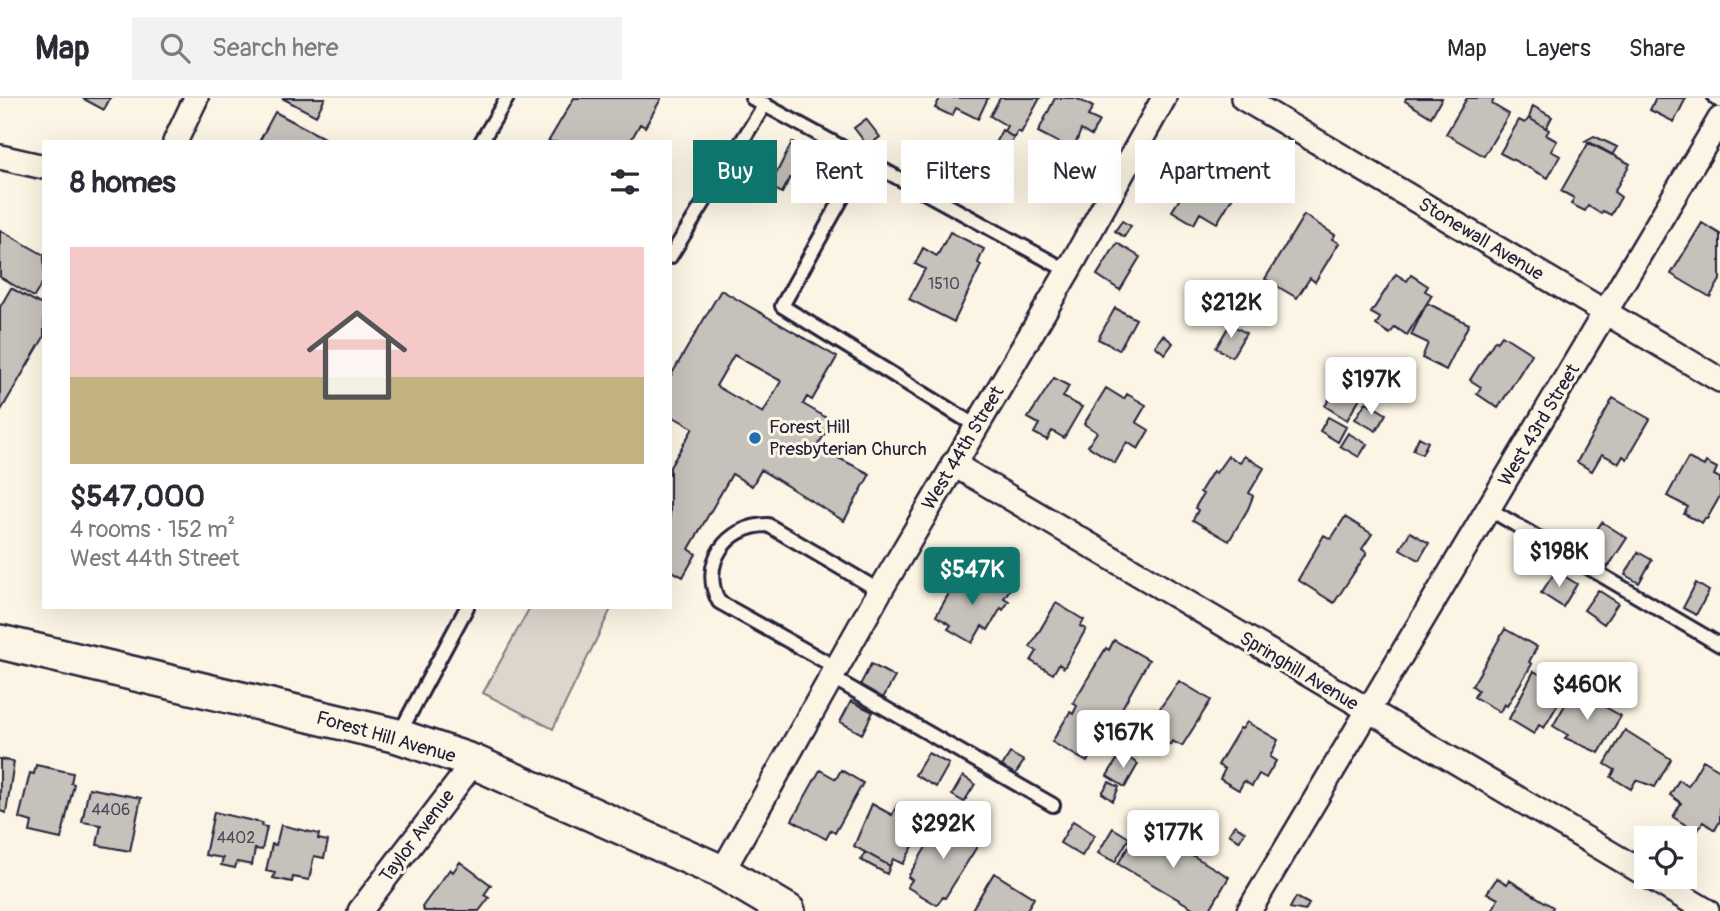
<!DOCTYPE html>
<html lang="en">
<head>
<meta charset="utf-8">
<style>
	:root { --surface:#fff; --page:#f2f2f3; --text:#2b2b33; --muted:#7c7c81; --line:#e1e1e2; --accent:#0f766e }
	body { margin:0; font-family:Pangolin,sans-serif; background:var(--page); color:var(--text); height:100vh; display:flex; flex-direction:column; font-size:26px; white-space:nowrap }
	* { box-sizing:border-box; margin:0 }
	p { font-size:23px; color:var(--muted) }
	.icon { flex:none; width:38px; height:38px; fill:none; stroke:currentColor; stroke-width:2; stroke-linecap:round; stroke-linejoin:round }
	.map { position:relative; flex:1; overflow:hidden }
	.sheet { position:absolute; left:42px; top:42px; width:630px; height:469px; display:flex; flex-direction:column; background:var(--surface); border-radius:0px; box-shadow:0 7px 28px #0002 }
	.sheet>* { flex:none }
	.hud { position:absolute; left:693px; top:42px; width:665px; height:63px; display:flex; gap:14px }
	.buttons { position:absolute; left:1634px; top:728px; display:grid; gap:14px }
	.buttons a { display:grid; place-items:center; width:63px; height:63px; border-radius:0px; background:var(--surface); box-shadow:0 7px 28px #0002; font-size:35px }
	.price { position:absolute; translate:-50% -60px; padding:0 16px; border-radius:7px; background:#fff; color:#222; font-size:23px; line-height:46px; filter:drop-shadow(0 2px 4px #0008) }
	.price::after { content:''; position:absolute; left:50%; top:42px; width:21px; height:16px; margin-left:-10px; background:inherit; clip-path:polygon(0 0,100% 0,50% 100%) }
	.price.on { background:var(--accent); color:#fff }
	ul { padding:0; list-style:none }
	li { display:grid; align-content:center; gap:14px; height:371px; padding:0 28px }
	li+li { border-top:2px solid var(--line) }
	li span { display:grid; place-items:center; height:217px; border-radius:0px; color:#555 }
	li>.icon { margin-inline-start:auto }
	span .icon { width:126px; height:126px; fill:#fffc; stroke-width:1 }
	li b { font-size:30px }
	h2 { display:flex; justify-content:space-between; align-items:center; height:84px; padding:0 28px; font-size:30px }
	.tag { padding:0 24px; border-radius:0px; background:var(--surface); box-shadow:0 7px 28px #0002; font-size:24px; line-height:63px }
	.tag.on { background:var(--accent); color:#fff }
	header { display:flex; align-items:center; gap:42px; box-sizing:border-box; height:98px; padding:0 35px; background:var(--surface); border-bottom:2px solid var(--line) }
	header strong { font-size:33px }
	nav { display:flex; gap:38px; margin-inline-start:auto; font-size:24px }
	.search { width:490px; height:63px; background:var(--page); display:flex; align-items:center; gap:18px; box-sizing:border-box; padding:0 24px; border-radius:0px; color:var(--muted); font-size:26px }
	.map>svg:first-child { display:block }
	.green { fill:#dcd6cc; stroke:#7f7c84; stroke-width:2 }
	.building { fill:#c6c1bb; stroke:#22223b; stroke-width:2; fill-rule:evenodd }
	.lines { fill:none; stroke-linecap:round; stroke-linejoin:round }
	.lane-casing { stroke:#22223b; stroke-width:18 }
	.street-casing { stroke:#22223b; stroke-width:28 }
	.secondary-casing { stroke:#22223b; stroke-width:38 }
	.lane { stroke:#fcf5e5; stroke-width:12 }
	.street { stroke:#fcf5e5; stroke-width:23 }
	.secondary { stroke:#fcf5e5; stroke-width:33 }
	.poi-dot { fill:#1f6fb2; stroke:#fcf5e5; stroke-width:2.5 }
	.labels { text-anchor:middle; dominant-baseline:central; stroke-width:6; stroke-linejoin:round; paint-order:stroke }
	.number-label { font-size:16px; fill:#4b4a5b }
	.street-label { font-size:19px; fill:#22223b; stroke:#fcf5e5 }
	.poi-label { font-size:19px; fill:#22223b; stroke:#fcf5e5; text-anchor:start }
</style>
</head>
<body>
<header>
<strong>Map</strong>
<div class="search"><svg class="icon" aria-label="search" viewBox="0 0 24 24"><circle cx="10" cy="10" r="6"/><path d="M15 15l6 6"/></svg>Search here</div>
<nav><a>Map</a><a>Layers</a><a>Share</a></nav>
</header>
<div class="map">
<svg width="1720" height="813" viewBox="0 0 1720 813">
	<rect width="100%" height="100%" fill="#fcf5e5"/>
	<filter id="ink" filterUnits="userSpaceOnUse"><feTurbulence type="fractalNoise" baseFrequency=".0143" numOctaves="2"/><feDisplacementMap in="SourceGraphic" scale="14" xChannelSelector="R" yChannelSelector="G"/><feConvolveMatrix kernelMatrix="1 2 1 2 8 2 1 2 1" color-interpolation-filters="sRGB"/></filter>
	<g filter="url(#ink)">
		<path class="green" d="M530,509H612L553,631L483,595Z"/>
		<path class="building" d="M82,0H110L104,12Z
			M282,0H325L316,18Z
			M574,0H659L661,1L645,29L640,26L630,44H548Z
			M940,0H988L978,21L956,10L952,18L935,10Z
			M1000,0H1040L1021,35L1018,33L1014,40L1004,33L1007,28L990,18Z
			M1055,0H1076L1093,9L1088,18L1099,23L1091,38L1081,32L1073,52L1038,34Z
			M1406,0H1442L1431,19L1405,3Z
			M1467,0H1494L1492,6L1509,16L1484,58L1446,36Z
			M1656,0H1686L1674,24L1650,12Z
			M1533,8L1552,19L1546,30L1529,20Z
			M275,14L324,40L322,44H259Z
			M1529,20L1549,32L1546,37L1557,43L1551,53L1560,58L1548,80L1500,55L1519,22L1525,25Z
			M866,21L880,39L868,48L854,30Z
			M1002,32L1014,40L1007,52L995,45Z
			M1594,38L1617,49L1612,57L1585,43Z
			M792,44L822,60L807,89L790,80L782,95L770,88Z
			M1589,44L1630,66L1614,94L1621,99L1611,117L1603,113L1601,116L1588,108L1585,113L1571,106L1574,100L1561,93Z
			M1180,60L1192,67L1196,61L1240,87L1217,125L1200,115L1194,126L1172,113L1179,102L1161,91Z
			M1304,117L1335,137L1332,141L1339,145L1315,184L1310,180L1297,200L1265,181Z
			M1122,123L1131,128L1124,139L1115,133Z
			M1702,125L1720,136V182L1710,199L1671,176Z
			M0,132L44,157V182L34,199L0,179Z
			M950,134L984,151L978,165L981,167L954,224L909,201L925,171L915,166L923,150L937,158Z
			M1117,145L1140,159L1120,192L1097,177Z
			M1396,176L1407,183L1411,177L1428,188L1425,193L1432,197L1407,237L1395,229L1390,236L1376,227L1380,220L1371,215Z
			M11,190L44,208V239L0,314V209Z
			M721,192L837,259L812,302L807,299L803,306L832,323L817,349L870,376L844,423L761,372L752,388L732,376L689,451L696,456L683,479L672,473L670,475V369L693,330L670,317V279ZM734,257L781,283L763,315L716,288Z
			M1427,205L1469,226L1446,272L1422,260L1428,245L1411,237Z
			M1115,210L1136,221L1119,252L1098,241Z
			M1230,226L1246,235L1232,259L1216,250Z
			M1163,237L1173,245L1165,256L1155,248Z
			M1502,237L1532,256L1498,310L1477,296L1481,289L1470,282L1495,242L1497,244Z
			M1054,280L1069,288L1063,299L1082,309L1064,340L1052,333L1047,342L1034,335L1039,326L1028,320Z
			M1340,284L1361,298L1347,322L1325,308Z
			M1106,290L1124,301L1127,296L1146,307L1136,324L1149,332L1138,351L1127,344L1115,365L1088,348L1097,334L1084,326Z
			M1613,300L1650,321L1627,361L1623,358L1619,365L1602,356L1592,373L1577,364Z
			M1366,304L1386,316L1376,333L1355,321Z
			M1328,319L1346,329L1338,344L1320,333Z
			M1348,335L1367,346L1359,359L1340,348Z
			M1419,339L1428,344L1422,356L1413,352Z
			M1228,358L1240,365L1244,358L1264,370L1249,395L1253,398L1248,411L1229,443L1193,422L1198,412L1195,410L1203,396L1200,394L1213,373L1216,375Z
			M1688,360L1704,368L1706,364L1717,370L1714,377L1720,380V398L1707,421L1705,420L1702,425L1684,416L1688,409L1667,398Z
			M1345,419L1372,436L1362,451L1367,455L1334,505L1298,482L1324,437L1331,441Z
			M1602,424L1627,440L1608,469L1583,453Z
			M1410,434L1429,445L1419,462L1400,451Z
			M1638,454L1652,462L1639,485L1625,477Z
			M972,460L1012,484L1008,489L1001,485L998,491L979,480L974,488L960,479Z
			M1556,473L1577,486L1563,509L1541,495Z
			M959,478L974,488L979,480L998,491L1001,485L1010,491L1004,500L1009,503L1003,512L1001,510L988,532L982,528L972,545L948,531L951,527L936,518Z
			M1696,485L1709,493L1696,517L1683,510Z
			M1598,492L1618,505L1604,526L1584,512Z
			M1056,505L1084,522L1080,528L1086,531L1064,570L1059,566L1053,576L1031,563L1037,553L1030,549Z
			M1505,531L1537,549L1529,564L1532,566L1507,608L1504,606L1500,614L1474,599L1478,592L1472,588Z
			M1114,542L1149,562L1112,628L1097,619L1092,627L1104,633L1087,664L1052,644L1070,614L1073,616L1077,608L1073,605L1106,550L1109,552Z
			M871,566L895,579L883,600L860,587Z
			M1534,573L1566,592L1544,630L1539,627L1534,636L1509,621Z
			M1179,583L1211,602L1182,648L1172,643L1170,647L1154,637L1158,631L1149,626Z
			M1574,591L1621,618L1599,655L1565,640L1568,637L1553,628Z
			M851,603L873,614L862,636L840,624Z
			M1247,624L1278,642L1270,659L1276,663L1266,680L1259,676L1252,688L1244,683L1239,692L1220,681L1225,671L1218,667L1240,630L1242,631Z
			M1625,632L1671,661L1655,689L1636,682L1631,691L1611,679L1615,672L1605,666Z
			M928,655L949,666L936,689L915,677Z
			M1010,655L1024,663L1014,678L1001,670Z
			M1121,655L1138,666L1125,689L1107,678Z
			M0,661L14,664L6,715L0,713Z
			M1703,662L1720,672V723L1715,732L1703,724L1697,734L1673,719L1681,705L1670,697L1679,682L1688,688Z
			M36,667L73,675L71,685L74,686L61,741L30,734L32,724L19,720L30,675L34,676Z
			M820,672L836,681L841,672L863,685L835,735L831,732L826,741L792,722Z
			M963,678L975,686L964,704L952,697Z
			M1109,684L1119,689L1113,703L1102,695Z
			M89,690L141,700L130,753L97,747L101,727L82,724Z
			M872,706L892,717L897,707L918,719L907,739L916,743L903,766L893,761L890,768L854,748Z
			M214,714L262,725L261,728L267,729L262,752L255,751L252,767L237,764L235,770L221,767L223,760L205,757Z
			M952,721L976,734L971,742L978,747L945,800L943,799L937,807L907,789L912,782L908,779L941,724L948,728Z
			M1073,723L1095,737L1082,758L1060,745Z
			M1183,724L1211,740L1203,753L1176,736Z
			M281,727L319,736L318,741L328,743L324,760L314,758L309,782L293,779L292,784L273,780L275,775L266,773L272,746L276,747Z
			M1141,727L1229,779L1209,813H1198L1118,766Z
			M1235,727L1245,734L1239,743L1229,736Z
			M1113,730L1129,740L1115,764L1098,755Z
			M865,754L890,768L887,776L861,762Z
			M460,764L491,787L484,797L489,800L479,813H424L422,809L450,771L453,774Z
			M994,775L1034,800L1026,813H971Z
			M1497,780L1507,786L1509,782L1553,809L1551,813H1492L1498,801L1487,795Z
			M1296,799L1309,806L1305,813L1290,810Z"/>
		<g class="lines">
			<g class="lane-casing">
				<path id="lane" d="M752,0L1068,173
					M1715,0L1720,3
					M481,44L507,0
					M864,61L782,208L976,328
					M670,159L765,6
					M1489,411L1720,547
					M837,570L719,504C699,467 726,427 768,427L880,493
					M831,579L1053,707
					M398,638L467,509"/>
			</g>
			<g class="street-casing">
				<path id="street" d="M1243,0L1720,282
					M175,44L196,0
					M0,59L44,69
					M953,366L1647,777
					M722,774L880,493L1068,173L1164,0
					M1650,779L1707,813
					M360,813L474,664
					M1249,813L1720,21"/>
			</g>
			<g class="secondary-casing">
				<path id="secondary" d="M0,544L398,638L474,664L722,774L788,813"/>
			</g>
			<use href="#lane" class="lane"/>
			<use href="#street" class="street"/>
			<use href="#secondary" class="secondary"/>
		</g>
	</g>
	<circle class="poi-dot" cx="755" cy="340" r="7"/>
	<g class="labels">
		<g class="number-label">
			<text x="944" y="186">1510</text>
			<text x="111" y="712">4406</text>
			<text x="236" y="740">4402</text>
		</g>
		<g class="street-label">
			<text transform="translate(1481 141) rotate(31)">Stonewall Avenue</text>
			<text transform="translate(1539 327) rotate(-59)">West 43rd Street</text>
			<text transform="translate(963 350) rotate(-59)">West 44th Street</text>
			<text transform="translate(1299 573) rotate(31)">Springhill Avenue</text>
			<text transform="translate(386 639) rotate(16)">Forest Hill Avenue</text>
			<text transform="translate(417 738) rotate(-53)">Taylor Avenue</text>
		</g>
		<g class="poi-label">
			<text x="769" y="329">Forest Hill<tspan x="769" dy="22">Presbyterian Church</tspan></text>
		</g>
	</g>
</svg>
<div class="buttons">
<a><svg class="icon" aria-label="locate" viewBox="0 0 24 24"><circle cx="12" cy="12" r="6"/><path d="M12 2v4M12 18v4M2 12h4M18 12h4"/></svg></a>
</div>
<b class="price" style="left:1231px;top:242px">$212K</b>
<b class="price" style="left:1371px;top:319px">$197K</b>
<b class="price" style="left:1559px;top:491px">$198K</b>
<b class="price on" style="left:972px;top:509px">$547K</b>
<b class="price" style="left:1587px;top:624px">$460K</b>
<b class="price" style="left:1123px;top:672px">$167K</b>
<b class="price" style="left:943px;top:763px">$292K</b>
<b class="price" style="left:1173px;top:772px">$177K</b>
<div class="hud">
<a class="tag on">Buy</a>
<a class="tag">Rent</a>
<a class="tag">Filters</a>
<a class="tag">New</a>
<a class="tag">Apartment</a>
</div>
<section class="sheet">
<h2>8 homes<svg class="icon" aria-label="filters" viewBox="0 0 24 24"><path d="M4 7h16M4 17h16"/><circle cx="9" cy="7" r="2"/><circle cx="15" cy="17" r="2"/></svg></h2>
<ul>
<li><span style="background:linear-gradient(#f6c9c9 60%,#c2b280 0)"><svg class="icon" aria-label="home" viewBox="0 0 24 24"><path d="M3 11l9-7 9 7M6 9v11h12V9"/></svg></span><div><b>$547,000</b><p>4 rooms · 152 m²</p><p>West 44th Street</p></div></li>
</ul>
</section>
</div>
</body>
</html>
